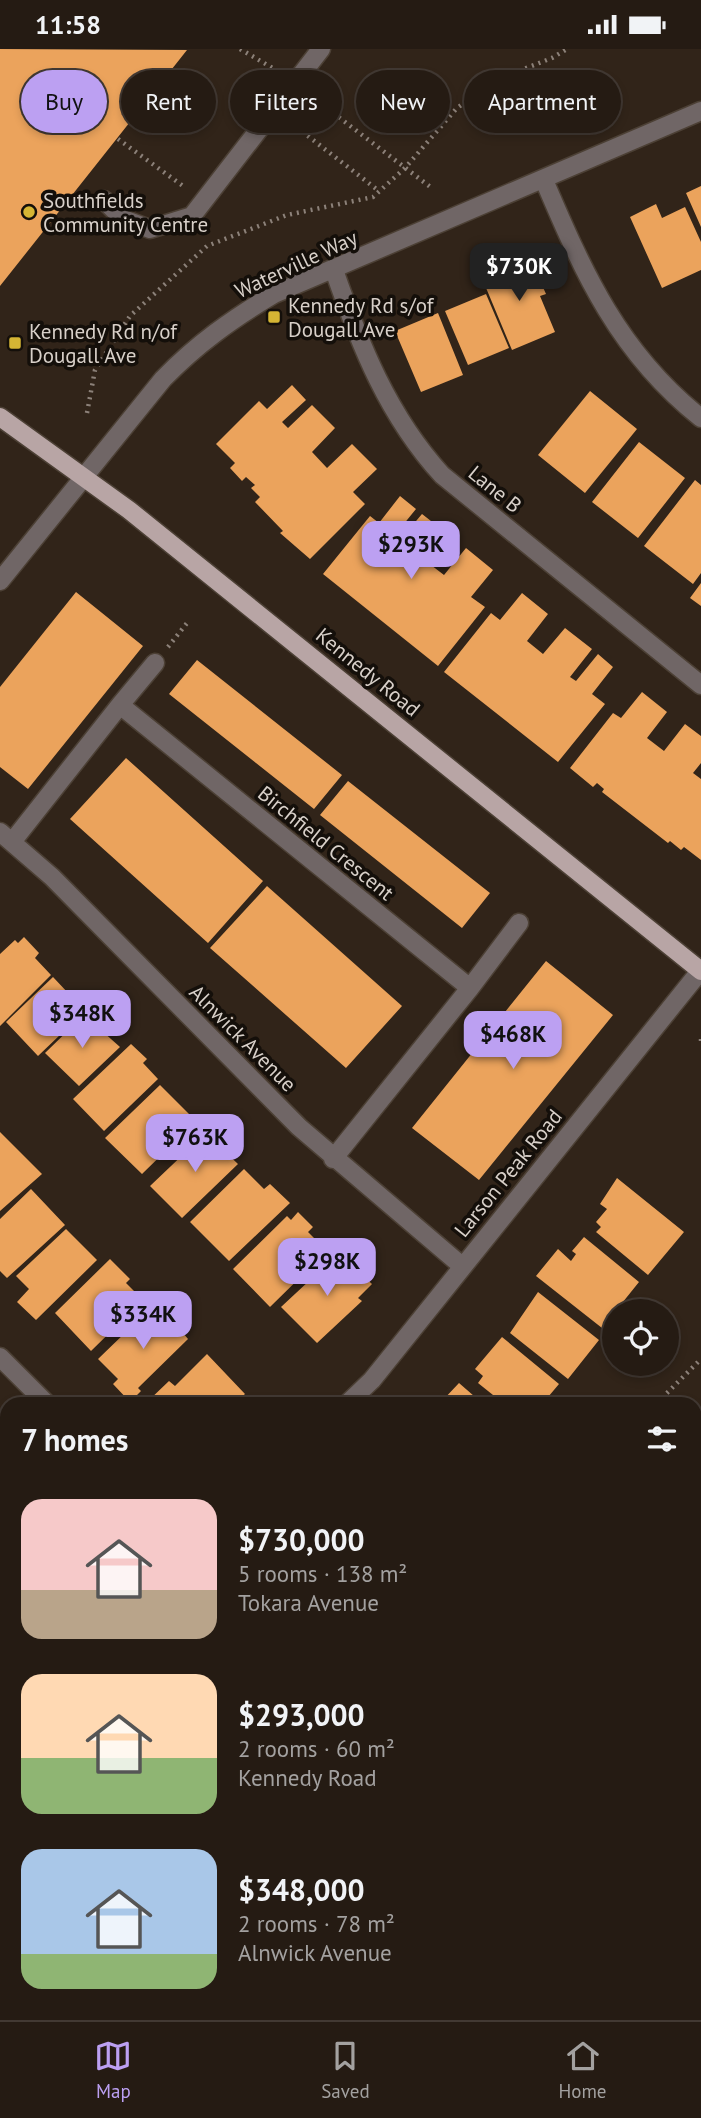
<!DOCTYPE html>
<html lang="en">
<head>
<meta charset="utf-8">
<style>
	:root { --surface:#251b13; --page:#312821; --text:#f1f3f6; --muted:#a3a1a0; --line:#423933; --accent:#bca0f2 }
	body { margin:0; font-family:"PT Sans",sans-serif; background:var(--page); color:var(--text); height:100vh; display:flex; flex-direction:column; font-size:26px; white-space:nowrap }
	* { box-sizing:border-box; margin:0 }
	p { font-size:23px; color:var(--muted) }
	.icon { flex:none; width:38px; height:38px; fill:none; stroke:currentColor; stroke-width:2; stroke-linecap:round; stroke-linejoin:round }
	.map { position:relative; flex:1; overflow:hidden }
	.side { position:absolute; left:0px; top:1348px; width:702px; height:625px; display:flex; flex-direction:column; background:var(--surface); border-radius:21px 21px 0 0; box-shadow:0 4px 10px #0003,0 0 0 2px var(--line) }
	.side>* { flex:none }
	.top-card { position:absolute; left:21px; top:21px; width:660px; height:63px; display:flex; gap:14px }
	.fabs { position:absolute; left:602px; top:1250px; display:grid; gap:14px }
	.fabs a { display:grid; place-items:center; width:77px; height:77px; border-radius:50%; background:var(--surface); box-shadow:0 4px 10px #0003,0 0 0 2px var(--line); font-size:35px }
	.price { position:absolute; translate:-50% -60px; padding:0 16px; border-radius:14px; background:var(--accent); color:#111; font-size:23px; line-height:46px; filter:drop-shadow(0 2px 4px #0008) }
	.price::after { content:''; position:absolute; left:50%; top:42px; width:21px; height:16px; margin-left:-10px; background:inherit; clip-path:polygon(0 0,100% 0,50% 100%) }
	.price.on { background:#222; color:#fff }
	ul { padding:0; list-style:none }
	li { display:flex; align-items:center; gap:21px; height:175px; padding:0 21px }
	li span { display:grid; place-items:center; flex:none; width:196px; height:140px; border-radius:21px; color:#555 }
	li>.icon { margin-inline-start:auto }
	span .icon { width:84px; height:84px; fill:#fffc; stroke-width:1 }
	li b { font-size:30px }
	h2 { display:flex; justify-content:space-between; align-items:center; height:84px; padding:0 21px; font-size:30px }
	.chip { padding:0 24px; border-radius:32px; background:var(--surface); box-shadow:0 4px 10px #0003,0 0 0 2px var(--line); font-size:24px; line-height:63px }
	.chip.on { background:var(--accent); color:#111 }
	.status { display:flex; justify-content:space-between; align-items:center; height:49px; padding:0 35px; background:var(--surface); direction:ltr }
	.status svg { height:19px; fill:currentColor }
	.dock { display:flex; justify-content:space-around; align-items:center; height:98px; border-top:2px solid var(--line); background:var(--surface); font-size:19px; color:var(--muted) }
	.dock a { display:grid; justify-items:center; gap:4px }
	.dock .on { color:var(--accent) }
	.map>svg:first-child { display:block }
	.water { fill:#005962 }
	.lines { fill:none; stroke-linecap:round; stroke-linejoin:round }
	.stream { stroke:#005962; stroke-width:9 }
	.building { fill:#eba35c }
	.minor-casing { stroke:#4c4035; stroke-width:21 }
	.major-casing { stroke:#4c4035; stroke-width:21 }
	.path { stroke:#8c8179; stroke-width:4.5; stroke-dasharray:2 5; stroke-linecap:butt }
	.minor { stroke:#706666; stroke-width:18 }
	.major { stroke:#b8a5a5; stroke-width:18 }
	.poi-dot { fill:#d5b534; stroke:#140f0a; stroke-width:2.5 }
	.labels { text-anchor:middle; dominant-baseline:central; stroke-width:7; stroke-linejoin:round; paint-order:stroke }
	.poi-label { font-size:21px; fill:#d8d0c9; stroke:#140f0a; text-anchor:start }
	.street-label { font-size:21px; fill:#d8d0c9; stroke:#140f0a }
</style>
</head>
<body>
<div class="status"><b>11:58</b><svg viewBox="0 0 49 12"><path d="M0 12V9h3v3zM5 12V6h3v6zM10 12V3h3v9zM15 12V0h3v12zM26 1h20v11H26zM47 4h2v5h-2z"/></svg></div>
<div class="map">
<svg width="701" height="1971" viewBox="0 0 701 1971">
	<rect width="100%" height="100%" fill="#312419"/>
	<path class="water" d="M701,1379V1773L695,1765V1384Z"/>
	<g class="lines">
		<path class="stream" d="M614,1965L620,1971"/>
	</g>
	<path class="building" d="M0,0L187,1L0,237Z
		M701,137V178L686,144Z
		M656,155L662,169L685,158L701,193V221L662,239L630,168Z
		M517,211L534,218L546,245L540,247L555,283L512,301L484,234L489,232L485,224Z
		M486,245L509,299L468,316L445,262Z
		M438,264L463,326L421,343L395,282Z
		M292,336L306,351L282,373L288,379L312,356L335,379L312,403L327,419L352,395L377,420L353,443L365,455L310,510L280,484L283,482L255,453L260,448L251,439L255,436L246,428L242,432L230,419L235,414L216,395L259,352L267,360Z
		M590,342L637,380L585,444L538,406Z
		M639,393L685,429L638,489L592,453Z
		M695,431L701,436V524L693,535L644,497Z
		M400,447L416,460L394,487L400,491L422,465L449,486L427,513L444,526L466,499L493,521L471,548L485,558L438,617L323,525L370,467L379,474Z
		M701,534V557L690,549Z
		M76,543L143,597L28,740L0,718V638Z
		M522,544L548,565L527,592L543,605L565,579L592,600L570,628L576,632L598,605L613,618L592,645L605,655L558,713L444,623L491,564L500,571Z
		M197,611L342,726L314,760L169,645Z
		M642,643L667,663L647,689L664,702L685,675L701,687V714L693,724L701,730V811L684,798L681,801L670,792L668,794L602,743L604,740L597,734L593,738L570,719L613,664L621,669Z
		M126,709L263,832L208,894L70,770Z
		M348,732L490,844L462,879L320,766Z
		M267,837L402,957L346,1019L210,899Z
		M24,888L39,904L35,909L51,926L0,977V905L15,891L18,894Z
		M546,912L613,966L479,1131L412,1079Z
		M53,928L85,962L38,1007L6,973Z
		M84,966L120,998L79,1037L45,1004Z
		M131,995L147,1010L143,1014L158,1030L104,1082L73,1050Z
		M160,1036L192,1068L182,1077L186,1082L142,1125L105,1089Z
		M212,1078L226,1092L220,1098L238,1115L182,1169L150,1137Z
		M0,1083L42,1125L0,1162Z
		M244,1120L264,1140L270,1135L290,1154L229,1212L190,1173Z
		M617,1129L684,1183L648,1226L596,1183L601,1178L596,1173L607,1160L600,1155Z
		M31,1140L65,1176L7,1229L0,1222V1170Z
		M298,1163L313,1178L308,1183L327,1202L270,1258L233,1220L287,1167L291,1171Z
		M66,1180L97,1211L36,1271L17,1253L29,1240L16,1227Z
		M584,1188L639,1233L602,1279L536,1227L558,1200L571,1212L576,1205L572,1202Z
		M339,1204L372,1235L358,1249L362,1252L317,1294L281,1258Z
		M110,1210L130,1230L126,1234L143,1251L91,1302L55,1264Z
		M538,1243L599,1291L568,1330L510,1284Z
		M157,1253L188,1290L138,1339L141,1342L130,1353L113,1335L118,1330L98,1310Z
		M502,1288L559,1335L543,1354H503L478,1334L483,1327L475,1320Z
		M207,1305L245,1345L235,1354H146L169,1332L175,1337Z
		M459,1334L482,1354H444L442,1352Z
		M0,1405L7,1412V1435L0,1442Z
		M7,1442V1521L0,1514V1449Z
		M0,1577L7,1584V1613L0,1606Z
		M7,1782V1804L0,1797V1789Z
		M248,1965H271L266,1971H254Z
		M357,1965L370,1969L380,1965L386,1971L389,1967L394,1971H352Z"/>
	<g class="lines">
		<g class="minor-casing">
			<path id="minor" d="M544,131C584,225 619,304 701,369
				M104,151L123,170L150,180L192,167L321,0
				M334,221C360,296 388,367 442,426L701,636
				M0,532L163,330C197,295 232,270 274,245L701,62
				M120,656L155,614
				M0,783L52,828L299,1078L462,1217
				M12,793L120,656L470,939L333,1110
				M470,939L519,874
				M0,1308L46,1354
				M348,1354L372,1331L701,921
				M0,1695L7,1688
				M0,1892L7,1899
				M73,1965L79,1971"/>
		</g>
		<g class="major-casing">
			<path id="major" d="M0,368L129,461L701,922"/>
		</g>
		<path class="path" d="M240,0L276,21
			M311,47L433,140
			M291,74L379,142
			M118,90L183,137
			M87,364L95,321L130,267L207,197L287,166L373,148L405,119L457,59L498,30L552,9L567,0
			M168,598L187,574
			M701,990V996
			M657,1354L701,1310
			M695,1910L701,1917"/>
		<use href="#minor" class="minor"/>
		<use href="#major" class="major"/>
	</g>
	<g class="poi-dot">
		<circle cx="29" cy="163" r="7"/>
		<rect x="267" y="261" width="14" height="14" rx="3.5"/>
		<rect x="8" y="287" width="14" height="14" rx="3.5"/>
	</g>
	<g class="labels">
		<g class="poi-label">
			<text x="43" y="151">Southfields<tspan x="43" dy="24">Community Centre</tspan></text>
			<text x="288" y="256">Kennedy Rd s/of<tspan x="288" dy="24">Dougall Ave</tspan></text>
			<text x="29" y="282">Kennedy Rd n/of<tspan x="29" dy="24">Dougall Ave</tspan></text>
		</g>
		<g class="street-label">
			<text transform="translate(296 215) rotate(-25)">Waterville Way</text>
			<text transform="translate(495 440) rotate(39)">Lane B</text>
			<text transform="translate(368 623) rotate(39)">Kennedy Road</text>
			<text transform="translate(326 794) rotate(39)">Birchfield Crescent</text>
			<text transform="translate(243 989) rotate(45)">Alnwick Avenue</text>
			<text transform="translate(508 1124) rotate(-51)">Larson Peak Road</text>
		</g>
	</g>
</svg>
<div class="fabs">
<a><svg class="icon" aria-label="locate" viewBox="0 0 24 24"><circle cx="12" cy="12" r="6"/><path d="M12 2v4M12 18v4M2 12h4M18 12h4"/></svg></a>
</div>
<b class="price on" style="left:519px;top:254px">$730K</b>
<b class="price" style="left:411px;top:532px">$293K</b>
<b class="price" style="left:82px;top:1001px">$348K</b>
<b class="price" style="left:513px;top:1022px">$468K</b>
<b class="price" style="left:195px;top:1125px">$763K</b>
<b class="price" style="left:327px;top:1249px">$298K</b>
<b class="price" style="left:143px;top:1302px">$334K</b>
<div class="top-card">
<a class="chip on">Buy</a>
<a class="chip">Rent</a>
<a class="chip">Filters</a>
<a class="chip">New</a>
<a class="chip">Apartment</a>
</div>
<section class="side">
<h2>7 homes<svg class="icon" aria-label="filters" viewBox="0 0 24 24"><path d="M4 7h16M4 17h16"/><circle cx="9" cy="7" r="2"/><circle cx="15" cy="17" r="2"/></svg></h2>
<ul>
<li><span style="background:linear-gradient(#f6c9c9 65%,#b9a48a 0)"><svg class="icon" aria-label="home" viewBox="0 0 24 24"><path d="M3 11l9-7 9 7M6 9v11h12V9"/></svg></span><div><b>$730,000</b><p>5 rooms · 138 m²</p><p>Tokara Avenue</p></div></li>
<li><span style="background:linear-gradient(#ffd9b3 60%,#8fb573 0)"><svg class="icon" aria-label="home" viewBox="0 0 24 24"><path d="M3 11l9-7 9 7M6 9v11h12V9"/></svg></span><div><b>$293,000</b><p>2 rooms · 60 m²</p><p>Kennedy Road</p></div></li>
<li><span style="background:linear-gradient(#a9c7e8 75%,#8fb573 0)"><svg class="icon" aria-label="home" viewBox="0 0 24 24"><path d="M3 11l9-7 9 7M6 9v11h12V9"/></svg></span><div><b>$348,000</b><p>2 rooms · 78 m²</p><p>Alnwick Avenue</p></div></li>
</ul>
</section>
</div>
<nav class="dock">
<a class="on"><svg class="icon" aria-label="map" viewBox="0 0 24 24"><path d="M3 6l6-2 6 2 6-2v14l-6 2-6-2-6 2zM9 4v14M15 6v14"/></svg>Map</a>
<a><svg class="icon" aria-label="saved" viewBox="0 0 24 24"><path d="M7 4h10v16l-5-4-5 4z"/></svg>Saved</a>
<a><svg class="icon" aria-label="home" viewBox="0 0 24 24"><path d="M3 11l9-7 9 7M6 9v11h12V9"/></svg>Home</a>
</nav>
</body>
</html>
